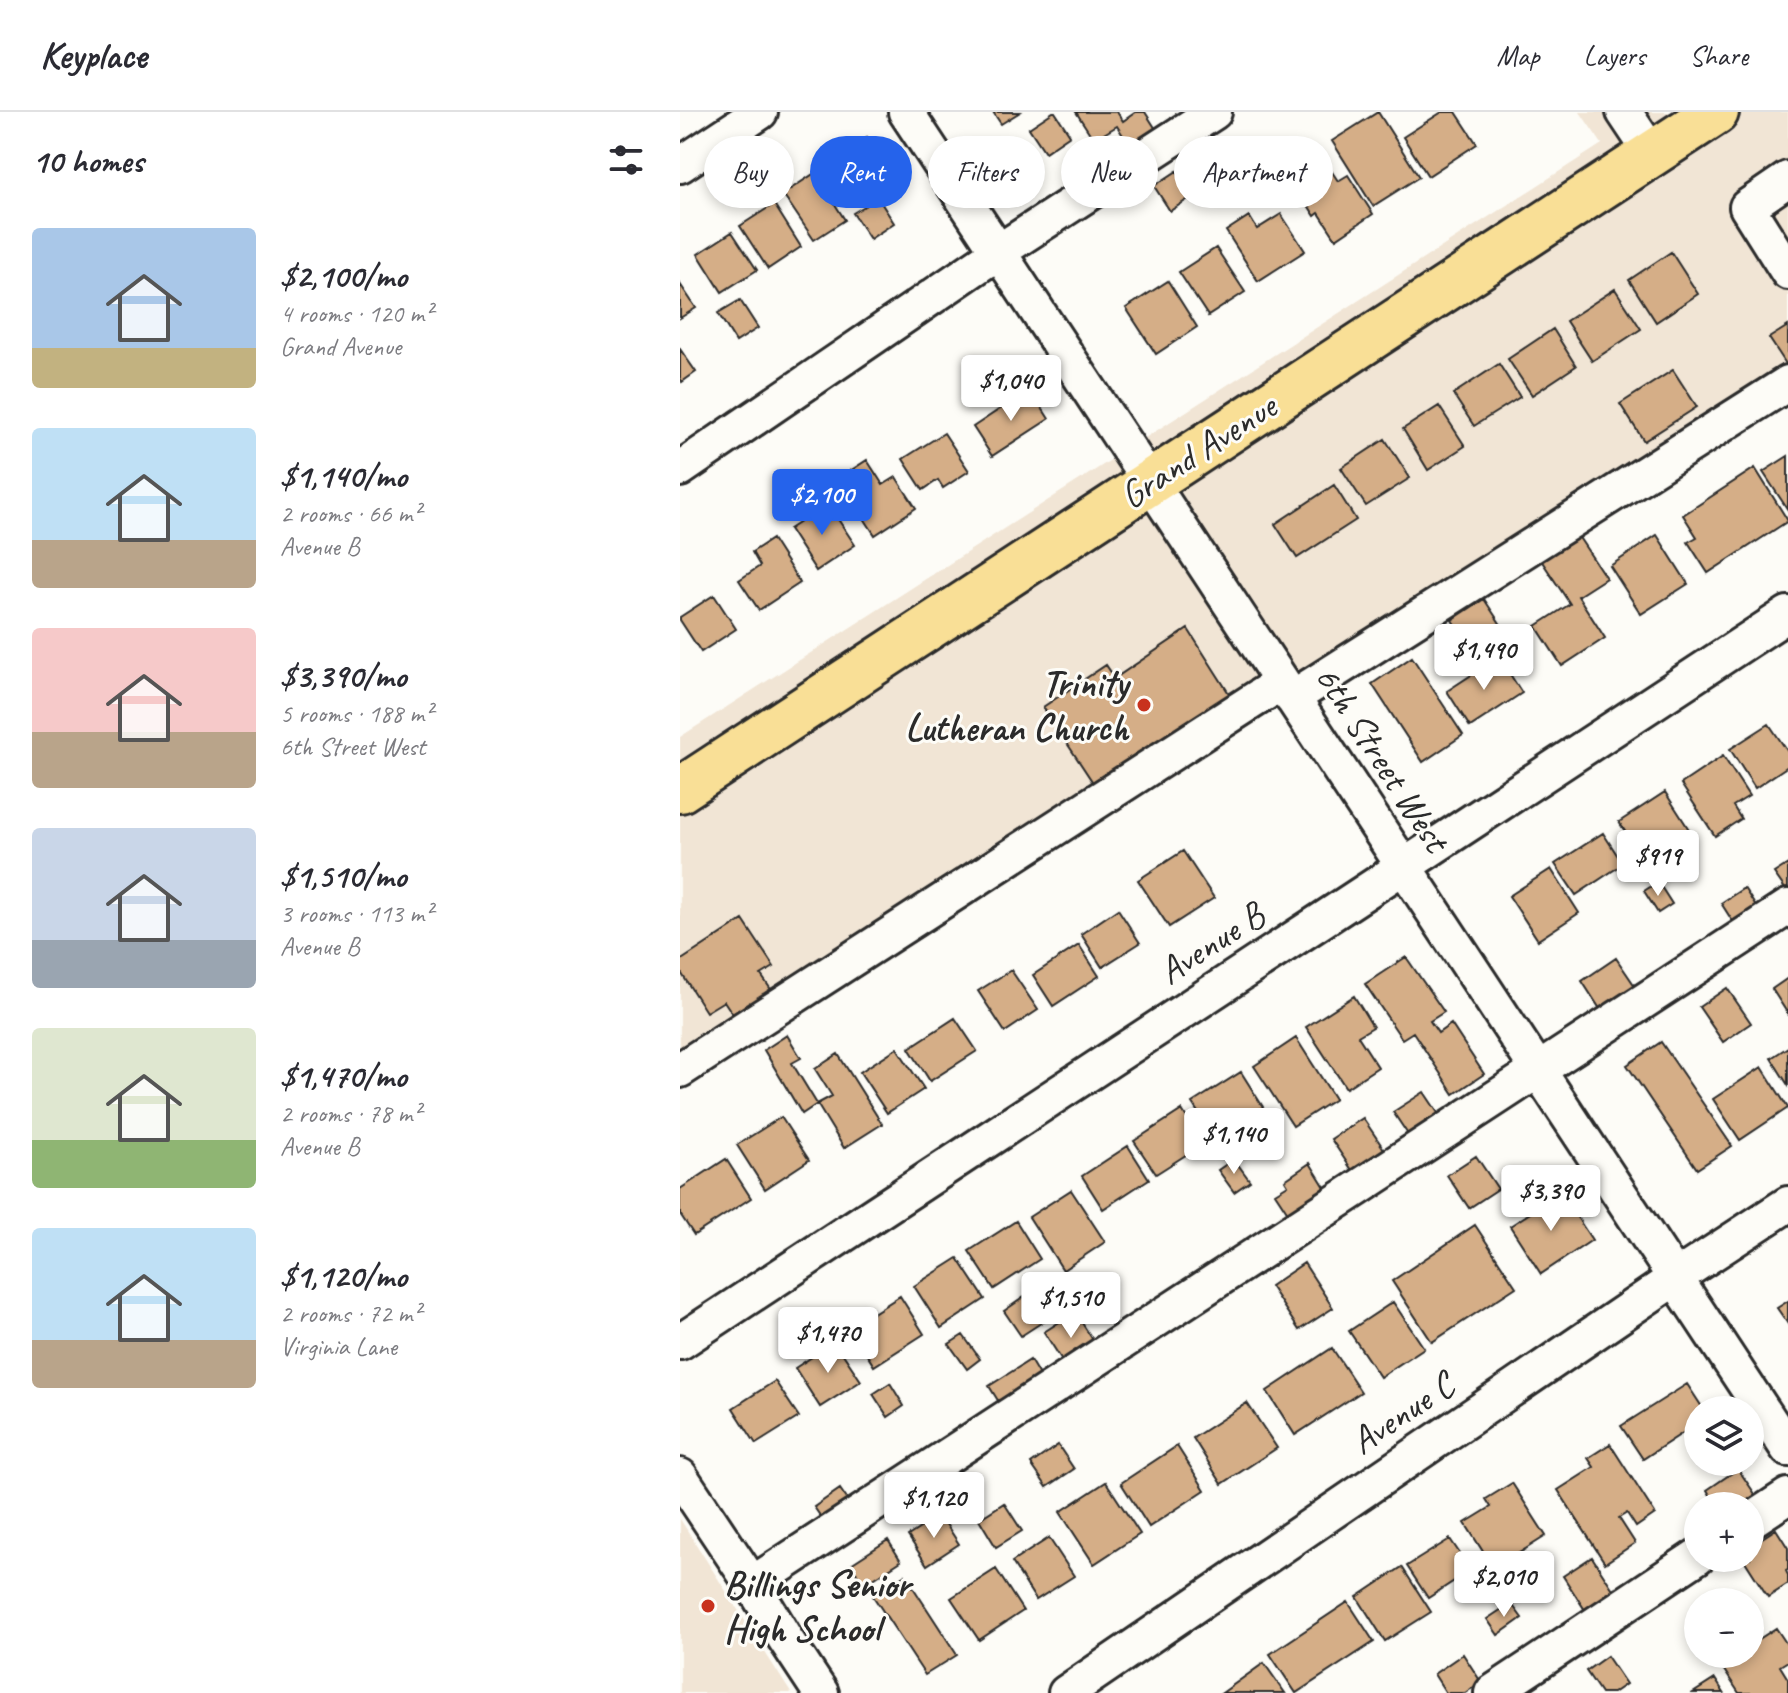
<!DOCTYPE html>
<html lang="en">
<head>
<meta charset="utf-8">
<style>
	:root { --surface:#fff; --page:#f7f7f7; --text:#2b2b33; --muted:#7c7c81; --line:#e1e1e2; --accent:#2563eb }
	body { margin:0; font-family:Caveat,sans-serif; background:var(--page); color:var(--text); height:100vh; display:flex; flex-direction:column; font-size:30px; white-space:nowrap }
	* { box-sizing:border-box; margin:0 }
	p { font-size:26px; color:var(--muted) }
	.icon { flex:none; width:44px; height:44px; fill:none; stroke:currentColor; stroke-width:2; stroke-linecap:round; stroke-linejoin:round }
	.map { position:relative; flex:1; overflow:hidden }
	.drawer { display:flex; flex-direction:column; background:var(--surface); width:680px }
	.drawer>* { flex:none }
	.banner { position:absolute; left:24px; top:24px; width:760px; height:72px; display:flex; gap:16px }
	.controls { position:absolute; left:1004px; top:1284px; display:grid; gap:16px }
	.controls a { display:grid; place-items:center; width:80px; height:80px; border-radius:50%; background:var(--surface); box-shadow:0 4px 12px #0003; font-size:40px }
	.price { position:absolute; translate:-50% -68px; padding:0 18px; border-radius:8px; background:#fff; color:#222; font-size:26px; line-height:52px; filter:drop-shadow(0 2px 4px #0008) }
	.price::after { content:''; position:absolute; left:50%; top:48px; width:24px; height:18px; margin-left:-12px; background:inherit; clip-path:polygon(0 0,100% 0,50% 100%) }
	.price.on { background:var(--accent); color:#fff }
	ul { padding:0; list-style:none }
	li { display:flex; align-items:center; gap:24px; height:200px; padding:0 32px }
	li span { display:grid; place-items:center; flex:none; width:224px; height:160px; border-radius:8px; color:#555 }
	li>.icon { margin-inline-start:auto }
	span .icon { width:96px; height:96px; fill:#fffc; stroke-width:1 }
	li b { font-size:34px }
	h2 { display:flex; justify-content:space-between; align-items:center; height:96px; padding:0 32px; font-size:34px }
	.pill { padding:0 28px; border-radius:36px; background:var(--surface); box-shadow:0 4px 12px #0003; font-size:28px; line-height:72px }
	.pill.on { background:var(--accent); color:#fff }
	header { display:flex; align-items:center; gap:48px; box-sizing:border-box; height:112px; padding:0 40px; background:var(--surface); border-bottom:2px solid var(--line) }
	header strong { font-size:38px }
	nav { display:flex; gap:44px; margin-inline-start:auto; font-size:28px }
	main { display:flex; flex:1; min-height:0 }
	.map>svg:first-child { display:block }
	.built { fill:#f1e5d5 }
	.building { fill:#d5ae87; stroke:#2b2b2b; stroke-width:2 }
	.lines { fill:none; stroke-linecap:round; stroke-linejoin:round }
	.minor-casing { stroke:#2b2b2b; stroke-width:40 }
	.major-casing { stroke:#2b2b2b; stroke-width:50 }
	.minor { stroke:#fdfcf7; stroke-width:34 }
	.major { stroke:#f9df96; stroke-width:44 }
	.poi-dot { fill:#c8321e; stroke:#fdfcf7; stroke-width:3 }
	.labels { text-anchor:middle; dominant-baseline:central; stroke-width:6; stroke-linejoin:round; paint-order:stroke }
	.street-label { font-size:38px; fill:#2b2b2b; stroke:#fdfcf7 }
	.poi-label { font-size:38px; font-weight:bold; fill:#2b2b2b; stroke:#fdfcf7; text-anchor:end }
</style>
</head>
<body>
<header>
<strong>Keyplace</strong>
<nav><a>Map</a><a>Layers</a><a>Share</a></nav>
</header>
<main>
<section class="drawer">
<h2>10 homes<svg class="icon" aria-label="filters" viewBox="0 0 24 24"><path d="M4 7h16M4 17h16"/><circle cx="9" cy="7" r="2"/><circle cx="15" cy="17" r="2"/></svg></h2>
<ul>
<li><span style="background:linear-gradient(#a9c7e8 75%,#c2b280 0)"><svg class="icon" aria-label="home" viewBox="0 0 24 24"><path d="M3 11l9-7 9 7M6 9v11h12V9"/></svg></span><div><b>$2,100/mo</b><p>4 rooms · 120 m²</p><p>Grand Avenue</p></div></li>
<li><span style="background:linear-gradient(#bfe0f5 70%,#b9a48a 0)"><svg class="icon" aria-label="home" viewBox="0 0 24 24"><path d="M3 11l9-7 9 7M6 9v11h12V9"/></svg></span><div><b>$1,140/mo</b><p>2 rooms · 66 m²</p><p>Avenue B</p></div></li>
<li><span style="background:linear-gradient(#f6c9c9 65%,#b9a48a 0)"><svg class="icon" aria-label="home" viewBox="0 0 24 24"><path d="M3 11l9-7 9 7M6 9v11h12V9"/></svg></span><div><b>$3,390/mo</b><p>5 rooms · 188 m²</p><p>6th Street West</p></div></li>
<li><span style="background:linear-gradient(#c9d6e8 70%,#9aa5b1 0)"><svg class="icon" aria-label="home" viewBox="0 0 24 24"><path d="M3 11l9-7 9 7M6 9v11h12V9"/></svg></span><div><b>$1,510/mo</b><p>3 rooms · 113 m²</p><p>Avenue B</p></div></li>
<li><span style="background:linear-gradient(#dfe7d0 70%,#8fb573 0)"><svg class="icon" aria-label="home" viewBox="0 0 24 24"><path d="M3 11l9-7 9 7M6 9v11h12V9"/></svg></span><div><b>$1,470/mo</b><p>2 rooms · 78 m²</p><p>Avenue B</p></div></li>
<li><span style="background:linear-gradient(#bfe0f5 70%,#b9a48a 0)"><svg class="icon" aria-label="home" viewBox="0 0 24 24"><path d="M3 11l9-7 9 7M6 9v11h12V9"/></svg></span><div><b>$1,120/mo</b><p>2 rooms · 72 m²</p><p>Virginia Lane</p></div></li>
</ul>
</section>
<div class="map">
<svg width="1108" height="1581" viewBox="0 0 1108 1581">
	<rect width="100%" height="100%" fill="#fdfcf7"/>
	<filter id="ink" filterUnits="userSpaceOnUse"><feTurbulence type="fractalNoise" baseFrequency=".0125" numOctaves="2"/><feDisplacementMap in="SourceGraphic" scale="16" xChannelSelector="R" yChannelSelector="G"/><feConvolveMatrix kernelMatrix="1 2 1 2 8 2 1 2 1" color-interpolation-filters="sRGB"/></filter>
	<g filter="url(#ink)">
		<path class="built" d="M900,0H1108V271L612,586L602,570L0,958V625L922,32Z
			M0,1407L111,1581H0Z"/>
		<path class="building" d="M313,0H340L321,12Z
			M373,0H375L390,23L365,40L349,16Z
			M396,0H437L443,9L456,0H465L479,22L453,39L437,14L414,28Z
			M698,0L739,65L693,94L652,29Z
			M762,0H776L797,32L748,64L723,25Z
			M187,25L212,63L170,90L145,52Z
			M637,37L658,69L668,63L693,102L656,127L639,101L635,104L605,58Z
			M541,55L558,79L536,94L519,70Z
			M497,59L513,84L490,99L474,74Z
			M135,61L165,108L134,128L103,82Z
			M198,86L214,111L190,127L173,101Z
			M94,92L121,135L88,157L60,114Z
			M601,102L625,139L578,169L546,119L569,104L577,117Z
			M52,120L77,158L42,180L18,142Z
			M536,136L565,180L528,204L499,160Z
			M991,140L1018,182L976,210L949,168Z
			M488,169L517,215L476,242L446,196Z
			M0,172L16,196L0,206Z
			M935,177L961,217L912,249L886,209Z
			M60,188L78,216L56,230L38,201Z
			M1108,214V255L1089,226Z
			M873,217L896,254L852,283L828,247Z
			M0,237L16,260L2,270L0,266Z
			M819,252L840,285L794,314L773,282Z
			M993,258L1017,295L964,329L940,292Z
			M350,277L369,307L312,344L293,315Z
			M759,294L785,334L748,358L723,317Z
			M264,321L289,359L263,376L258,368L243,378L223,347Z
			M705,327L730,366L686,394L661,356Z
			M1108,344V398L1083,360Z
			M187,348L203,373L216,365L236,396L195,423L180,400L172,405L150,372Z
			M1075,356L1108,409L1028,461L1008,430L1017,425L1003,403Z
			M654,373L676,408L617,446L595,412Z
			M148,392L175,433L136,459L109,417Z
			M977,423L1008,472L961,502L930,454Z
			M898,424L926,466L898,484L925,526L882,554L856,514L890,492L861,448Z
			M92,427L120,471L79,498L59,468L80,454L72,440Z
			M34,483L56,517L21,540L0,508V505Z
			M804,487L831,528L798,549L772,508Z
			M508,517L550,583L414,672L363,595L426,553L435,566Z
			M732,545L783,623L743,650L692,572Z
			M819,545L842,581L790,615L767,579Z
			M1089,612L1108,640V654L1075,676L1050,637Z
			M1043,644L1069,684L1053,694L1061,707L1035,724L1001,672Z
			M985,680L1010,719L964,749L939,710Z
			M923,721L943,752L896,783L875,752Z
			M503,739L534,786L489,815L458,768Z
			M1108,752V781L1094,761Z
			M871,757L899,801L858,828L829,784Z
			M978,770L992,792L978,801L964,779Z
			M1064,776L1078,798L1055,813L1041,791Z
			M438,797L460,831L422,855L401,822Z
			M63,808L94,855L81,863L92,879L54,904L44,889L26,900L0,859V849Z
			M399,833L419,864L373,894L353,863Z
			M726,845L764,900L750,909L758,921L771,912L804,962L774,982L733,920L722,927L685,872Z
			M936,846L957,877L922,900L902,869Z
			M331,858L358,898L325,920L298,879Z
			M1108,866V902L1092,877Z
			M1047,876L1071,911L1043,930L1019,895Z
			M674,884L693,915L678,924L698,955L666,976L626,915Z
			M275,906L297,939L250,969L229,936Z
			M107,923L121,946L112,951L137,992L122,1002L84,938Z
			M616,926L655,987L613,1014L574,954Z
			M981,930L1052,1034L1017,1057L947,953Z
			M1108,935V973L1091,946Z
			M217,936L244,977L207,1001L180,960Z
			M158,942L202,1012L164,1036L137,992L152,984L135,957Z
			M1082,955L1108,996L1060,1028L1033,987Z
			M561,960L583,995L535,1027L512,991Z
			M744,980L762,1007L731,1027L713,1000Z
			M502,998L523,1032L476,1062L454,1029Z
			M101,1005L129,1048L85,1077L57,1033Z
			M683,1006L708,1043L676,1064L651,1027Z
			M448,1034L469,1067L423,1097L402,1064Z
			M796,1044L818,1077L789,1096L767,1063Z
			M46,1047L71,1086L14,1123L0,1102V1077Z
			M554,1047L570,1069L554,1080L538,1058Z
			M630,1051L648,1080L610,1104L595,1081L608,1073L605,1068Z
			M391,1078L425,1130L383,1158L349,1105Z
			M881,1081L912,1128L861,1162L830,1114Z
			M336,1109L360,1147L314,1177L289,1139Z
			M795,1113L836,1175L752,1230L712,1169Z
			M278,1146L305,1187L261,1216L234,1174Z
			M624,1151L653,1196L619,1218L590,1174Z
			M350,1181L367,1207L341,1224L324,1199Z
			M220,1184L244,1222L194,1254L170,1216Z
			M1108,1189V1212L1097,1196Z
			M713,1190L744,1236L700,1265L669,1219Z
			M395,1200L418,1236L387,1256L364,1220Z
			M283,1223L300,1247L287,1257L269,1232Z
			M155,1230L181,1269L140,1295L115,1256Z
			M652,1236L681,1280L615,1323L587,1279Z
			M350,1248L363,1270L322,1295L309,1274Z
			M95,1269L119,1305L76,1332L53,1296Z
			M210,1271L224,1294L208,1305L193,1282Z
			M1007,1272L1024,1298H1018V1311L963,1347L941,1314Z
			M567,1291L597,1336L542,1372L513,1326Z
			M930,1332L975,1402L956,1415L947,1401L939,1406L955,1431L925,1451L878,1378L914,1355L908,1346Z
			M378,1333L394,1357L367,1375L351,1352Z
			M497,1334L525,1378L469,1415L441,1371Z
			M1058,1357L1077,1385L1063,1394H1037L1027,1378Z
			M426,1370L460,1422L414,1452L380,1400Z
			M832,1371L866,1424L814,1457L785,1411L811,1395L806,1387Z
			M160,1377L176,1400L150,1418L134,1395Z
			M324,1391L342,1419L316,1435L299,1407Z
			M260,1403L279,1432L247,1453L228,1424Z
			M1096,1417L1108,1436V1458L1106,1459L1108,1463V1472L1088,1485L1063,1446H1070V1434Z
			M369,1426L394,1464L356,1488L332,1450Z
			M770,1427L791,1458L748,1486L727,1454Z
			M208,1428L221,1449L184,1473L171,1452Z
			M912,1445L934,1479L905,1498L883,1464Z
			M722,1455L751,1500L705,1529L677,1485Z
			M316,1457L343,1499L299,1528L271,1486Z
			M225,1463L277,1543L245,1563L193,1484Z
			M668,1490L694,1530L616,1581L590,1542Z
			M831,1491L842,1506L818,1523L807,1507Z
			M1096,1516L1108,1534V1549L1100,1554L1108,1567V1581H1059L1040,1552L1056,1542H1070V1533Z
			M783,1542L801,1570L785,1581H766L754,1562Z
			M927,1544L946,1572L933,1581H921L906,1559Z
			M584,1551L605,1581H542Z
			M1035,1567L1044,1581H1013Z"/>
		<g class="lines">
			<g class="minor-casing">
				<path id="minor" d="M226,0L1108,1337
					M944,0L972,42
					M0,53L80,0
					M1108,67L1067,95L1108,160
					M0,357L318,140L534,0
					M612,586L1108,271
					M0,958L602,570
					M0,1230L1108,502
					M0,1364L72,1472L106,1528L141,1581
					M1070,1409L1108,1384
					M72,1472L1108,795
					M386,1581L995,1166L1108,1092
					M812,1581L1018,1444"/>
			</g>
			<g class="major-casing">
				<path id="major" d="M0,678L1036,0"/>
			</g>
			<use href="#minor" class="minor"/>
			<use href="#major" class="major"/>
		</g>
	</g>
	<g class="poi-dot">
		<circle cx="464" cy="593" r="8"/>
		<circle cx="28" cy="1494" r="8"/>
	</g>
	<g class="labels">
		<g class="street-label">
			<text transform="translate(518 339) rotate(-33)">Grand Avenue</text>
			<text transform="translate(702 646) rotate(57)">6th Street West</text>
			<text transform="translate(531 831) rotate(-33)">Avenue B</text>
			<text transform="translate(722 1301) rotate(-34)">Avenue C</text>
		</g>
		<g class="poi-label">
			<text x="448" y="571">Trinity<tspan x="448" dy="44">Lutheran Church</tspan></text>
			<text x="44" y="1472" text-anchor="start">Billings Senior<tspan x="44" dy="44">High School</tspan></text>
		</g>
	</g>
</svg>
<div class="controls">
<a><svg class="icon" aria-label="layers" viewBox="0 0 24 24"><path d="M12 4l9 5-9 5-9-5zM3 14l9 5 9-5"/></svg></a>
<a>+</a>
<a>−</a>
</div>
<b class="price" style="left:331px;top:311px">$1,040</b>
<b class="price on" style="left:142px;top:425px">$2,100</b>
<b class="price" style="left:804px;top:580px">$1,490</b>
<b class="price" style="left:978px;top:786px">$919</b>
<b class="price" style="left:554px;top:1064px">$1,140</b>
<b class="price" style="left:871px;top:1121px">$3,390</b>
<b class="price" style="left:391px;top:1228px">$1,510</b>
<b class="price" style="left:148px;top:1263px">$1,470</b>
<b class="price" style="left:254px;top:1428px">$1,120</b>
<b class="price" style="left:824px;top:1507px">$2,010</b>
<div class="banner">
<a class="pill">Buy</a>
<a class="pill on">Rent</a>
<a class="pill">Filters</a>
<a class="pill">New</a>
<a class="pill">Apartment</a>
</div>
</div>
</main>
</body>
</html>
